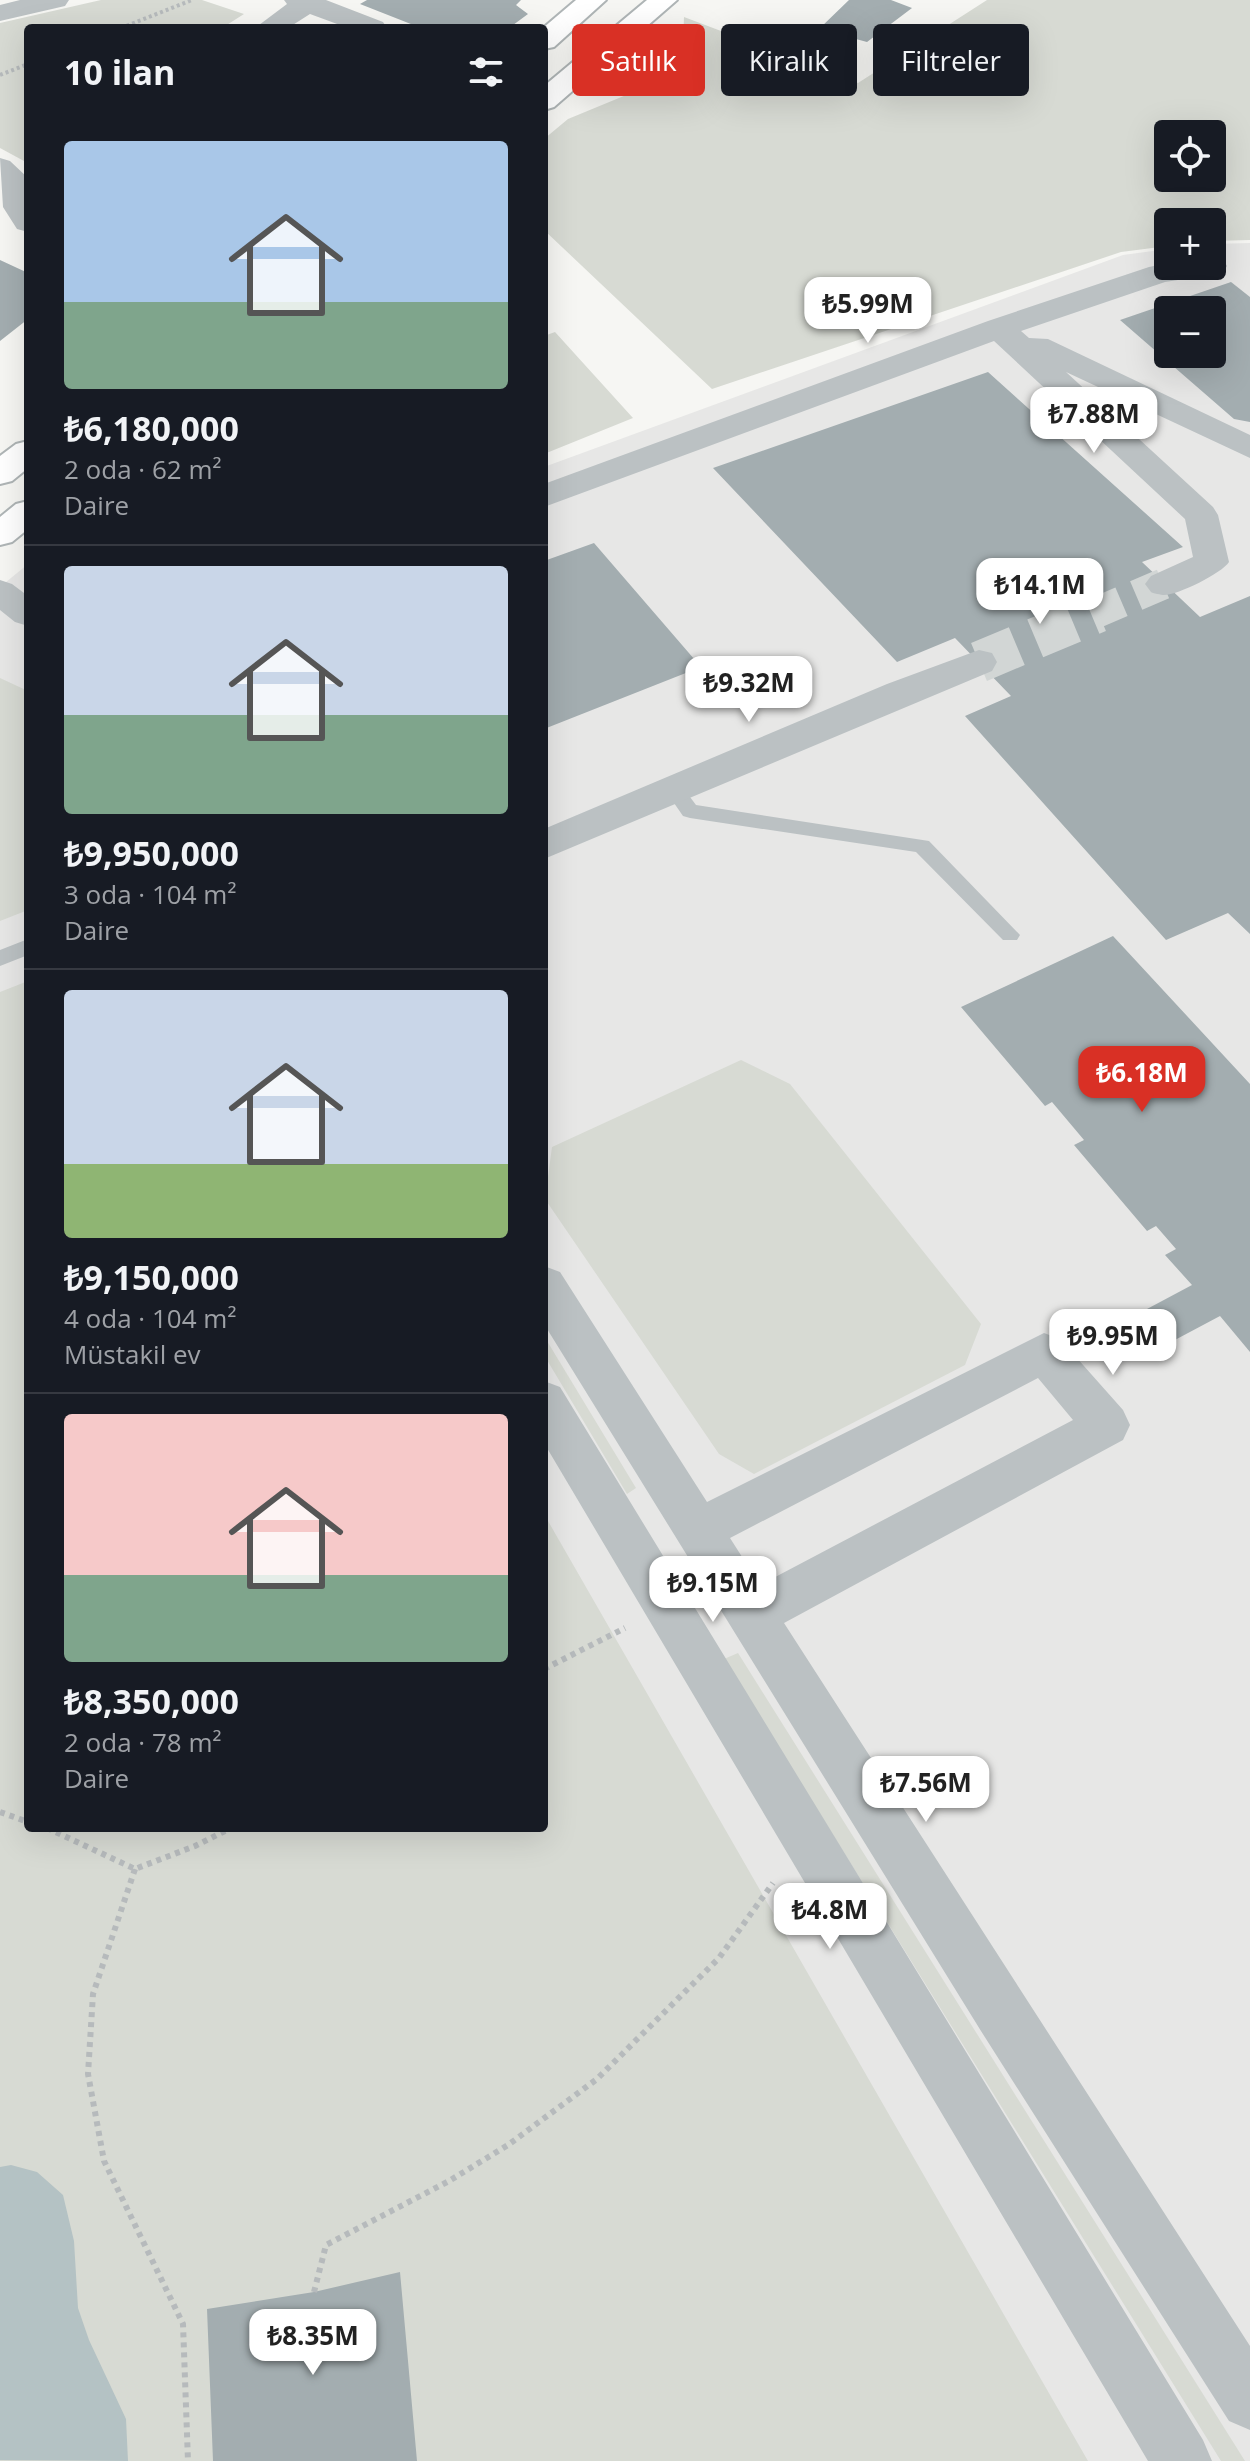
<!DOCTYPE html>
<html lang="tr">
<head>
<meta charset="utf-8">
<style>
	:root { --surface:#171b24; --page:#242831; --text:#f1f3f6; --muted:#9ea1a6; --line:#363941; --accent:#d93025 }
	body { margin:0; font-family:"Open Sans",sans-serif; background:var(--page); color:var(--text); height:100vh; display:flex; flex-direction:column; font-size:30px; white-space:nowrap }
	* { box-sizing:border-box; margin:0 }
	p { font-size:26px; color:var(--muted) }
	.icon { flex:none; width:44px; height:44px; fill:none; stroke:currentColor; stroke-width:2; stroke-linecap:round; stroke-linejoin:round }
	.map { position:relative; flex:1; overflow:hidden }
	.panel { position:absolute; left:24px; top:24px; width:524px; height:1808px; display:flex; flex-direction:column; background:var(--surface); border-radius:8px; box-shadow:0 8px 32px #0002 }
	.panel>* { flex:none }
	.hud { position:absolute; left:572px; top:24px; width:558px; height:72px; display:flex; gap:16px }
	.controls { position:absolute; left:1154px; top:120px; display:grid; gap:16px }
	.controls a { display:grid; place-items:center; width:72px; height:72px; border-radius:8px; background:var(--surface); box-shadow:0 8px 32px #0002; font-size:40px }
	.price { position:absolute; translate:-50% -68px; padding:0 18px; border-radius:16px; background:#fff; color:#222; font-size:26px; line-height:52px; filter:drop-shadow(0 2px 4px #0008) }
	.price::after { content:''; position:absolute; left:50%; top:48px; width:24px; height:18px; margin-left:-12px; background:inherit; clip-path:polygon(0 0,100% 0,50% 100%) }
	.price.current { background:var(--accent); color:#fff }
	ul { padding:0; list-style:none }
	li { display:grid; align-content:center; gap:16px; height:424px; padding:0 40px }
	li+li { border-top:2px solid var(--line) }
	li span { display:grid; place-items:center; height:248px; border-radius:8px; color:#555 }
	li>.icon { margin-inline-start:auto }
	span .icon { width:144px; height:144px; fill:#fffc; stroke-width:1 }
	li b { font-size:34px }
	h2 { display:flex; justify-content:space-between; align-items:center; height:96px; padding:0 40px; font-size:34px }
	.pill { padding:0 28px; border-radius:8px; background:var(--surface); box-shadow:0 8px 32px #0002; font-size:28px; line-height:72px }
	.pill.current { background:var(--accent); color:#fff }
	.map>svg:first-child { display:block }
	.built { fill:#e7e7e6; fill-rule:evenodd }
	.green { fill:#d7dad3; fill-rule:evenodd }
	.water { fill:#b4c2c4 }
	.building { fill:#a3adb0; fill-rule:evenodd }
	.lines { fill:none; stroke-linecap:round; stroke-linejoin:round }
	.street-tunnel-far1 { stroke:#d2d6d5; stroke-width:31; stroke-dasharray:31 16; stroke-linecap:butt }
	.street-tunnel { stroke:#d2d6d5; stroke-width:41; stroke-dasharray:41 20; stroke-linecap:butt }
	.highway-casing { stroke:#afb5b6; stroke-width:4 }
	.path-far1 { stroke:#b6babc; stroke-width:4; stroke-dasharray:3 3; stroke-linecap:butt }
	.path { stroke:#b6babc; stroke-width:6; stroke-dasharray:5 5; stroke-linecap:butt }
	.lane { fill:#bbc1c3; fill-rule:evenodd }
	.street { fill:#bbc1c3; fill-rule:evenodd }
	.highway { fill:#fff; fill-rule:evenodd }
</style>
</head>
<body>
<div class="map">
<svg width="1250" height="2461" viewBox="0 0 1250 2461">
	<rect width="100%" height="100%" fill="#f6f6f3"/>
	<path class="built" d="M1250,243V2461H0V587L28,564V1828H544V467L1123,255L1168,249V266H1212V244ZM1168,310H1212V354H1168Z"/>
	<path class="green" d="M101,0H202L244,14L222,28H28V159L24,161L0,148V23Z
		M987,0H1250V240L1212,241V222H1168V246L1121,252L712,389L544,230V139L568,119L682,72L684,17L858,83ZM1168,134H1212V178H1168Z
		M555,332L633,418L544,454V336Z
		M0,678L28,691V910L0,921Z
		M28,981V1828H544V1514L1088,2461H0V992Z
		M741,1060L790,1084L981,1324L965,1365L754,1474L719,1454L545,1199L552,1147Z
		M544,1336L636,1488L627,1494L544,1355Z
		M738,1653L1245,2461H1221L724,1659Z"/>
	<path class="water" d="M11,2165L37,2172L63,2195L74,2241L78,2308L89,2340L126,2419L128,2461L0,2460V2167Z"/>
	<path class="building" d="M367,0H521L516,5L528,14L509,28H421L360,4Z
		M849,0H891L912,8L867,42L819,29Z
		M0,260L28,273V319L0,341Z
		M1231,282L1250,297V422L1234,419L1120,320ZM1168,310H1212V354H1168Z
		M988,372L1183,547L1142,562L1200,617L1250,596V934L1228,913L1166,940L965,716L1011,696L955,638L897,662L713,468Z
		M594,543L701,667L544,729V561Z
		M1113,936L1250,1084V1352L1220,1316L1173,1341L1147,1309L1192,1285L1165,1255L1176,1249L1156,1226L1147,1231L1074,1145L1084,1140L1052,1102L1045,1106L961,1007Z
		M400,2272L417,2461H213L207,2309L314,2292Z"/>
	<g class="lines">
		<path class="street-tunnel-far1" d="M1093,614L1163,584"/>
		<path class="street-tunnel" d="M979,662L1098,612"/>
		<g class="highway-casing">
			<path id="highway" d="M576,0H606L554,47L544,49L543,28Z
				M647,0H677L554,107L544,110V86Z
				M28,441V468L12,481L0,484V456L16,444Z
				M28,501V529L12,542L0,545V517L16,504Z"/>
		</g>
		<path class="path-far1" d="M121,28L192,0
			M0,75L28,64"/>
		<path class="path" d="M544,1669L625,1628
			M0,1812L28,1822
			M47,1828L135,1869L195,1846L231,1828
			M135,1869L93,1994L88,2074L104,2161L183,2324L188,2461
			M314,2292L326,2245L449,2181L508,2145L597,2079L719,1958L773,1883"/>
		<path class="lane" d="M674,783L681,785L696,805L929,841L1020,935L1017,940H1003L916,852L690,818L683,816L665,790Z
			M28,939V955L0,966V950Z"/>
		<path class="street" d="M20,0H69L65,6L0,21V5Z
			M284,0H326L383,22L387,28H348L310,14L288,28H255L287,4Z
			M0,158L10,161L28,178V232L17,229L3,207Z
			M1212,257L1223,259L1227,266L1223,273L1165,282L1021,331L1029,338L1048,339L1250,435V458L1066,372L1213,507L1218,515L1229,562C1222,573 1178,595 1164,595C1162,595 1152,593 1151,592L1145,584L1151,576L1193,557L1185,519L994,341L544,507V484L988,321L1149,267L1168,263V266H1212Z
			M0,580L12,584L28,596V626L15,622L0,610Z
			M979,650L992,653L997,662L992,671L544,859V829L887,684Z
			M544,1266L560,1272L707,1502L1044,1333L1060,1339L1123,1410L1130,1425L1123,1440L784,1623L1250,2346V2430L1229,2421L981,2031L544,1324ZM1038,1378L1073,1420L760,1585L730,1538Z
			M544,1381L560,1387L1203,2440L1212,2461H1148L544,1443Z"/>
		<use href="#highway" class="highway"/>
	</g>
</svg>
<div class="controls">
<a><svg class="icon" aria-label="locate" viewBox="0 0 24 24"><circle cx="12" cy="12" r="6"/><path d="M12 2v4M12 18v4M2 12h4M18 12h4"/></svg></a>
<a>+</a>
<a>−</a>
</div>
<b class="price" style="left:868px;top:345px">₺5.99M</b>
<b class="price" style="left:1094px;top:455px">₺7.88M</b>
<b class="price" style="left:1040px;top:626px">₺14.1M</b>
<b class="price" style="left:749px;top:724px">₺9.32M</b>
<b class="price current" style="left:1142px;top:1114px">₺6.18M</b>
<b class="price" style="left:1113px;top:1377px">₺9.95M</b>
<b class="price" style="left:713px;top:1624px">₺9.15M</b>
<b class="price" style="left:926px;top:1824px">₺7.56M</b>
<b class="price" style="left:830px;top:1951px">₺4.8M</b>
<b class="price" style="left:313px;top:2377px">₺8.35M</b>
<div class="hud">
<a class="pill current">Satılık</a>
<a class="pill">Kiralık</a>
<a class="pill">Filtreler</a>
</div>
<section class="panel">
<h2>10 ilan<svg class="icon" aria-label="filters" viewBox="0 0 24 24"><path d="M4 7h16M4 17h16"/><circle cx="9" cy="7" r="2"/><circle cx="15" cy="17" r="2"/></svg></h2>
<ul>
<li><span style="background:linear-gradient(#a9c7e8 65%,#7fa58c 0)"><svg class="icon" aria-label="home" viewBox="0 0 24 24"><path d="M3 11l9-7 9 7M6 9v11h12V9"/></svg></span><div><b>₺6,180,000</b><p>2 oda · 62 m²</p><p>Daire</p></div></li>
<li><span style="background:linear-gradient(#c9d6e8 60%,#7fa58c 0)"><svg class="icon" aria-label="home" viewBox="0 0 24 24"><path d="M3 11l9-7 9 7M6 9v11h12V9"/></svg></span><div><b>₺9,950,000</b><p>3 oda · 104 m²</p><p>Daire</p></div></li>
<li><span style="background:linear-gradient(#c9d6e8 70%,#8fb573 0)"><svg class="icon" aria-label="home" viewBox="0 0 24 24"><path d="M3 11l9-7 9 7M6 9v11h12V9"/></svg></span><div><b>₺9,150,000</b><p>4 oda · 104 m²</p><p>Müstakil ev</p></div></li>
<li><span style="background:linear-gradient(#f6c9c9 65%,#7fa58c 0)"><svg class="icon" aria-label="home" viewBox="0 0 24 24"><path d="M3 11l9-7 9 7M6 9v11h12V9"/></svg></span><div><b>₺8,350,000</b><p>2 oda · 78 m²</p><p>Daire</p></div></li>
</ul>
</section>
</div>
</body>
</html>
